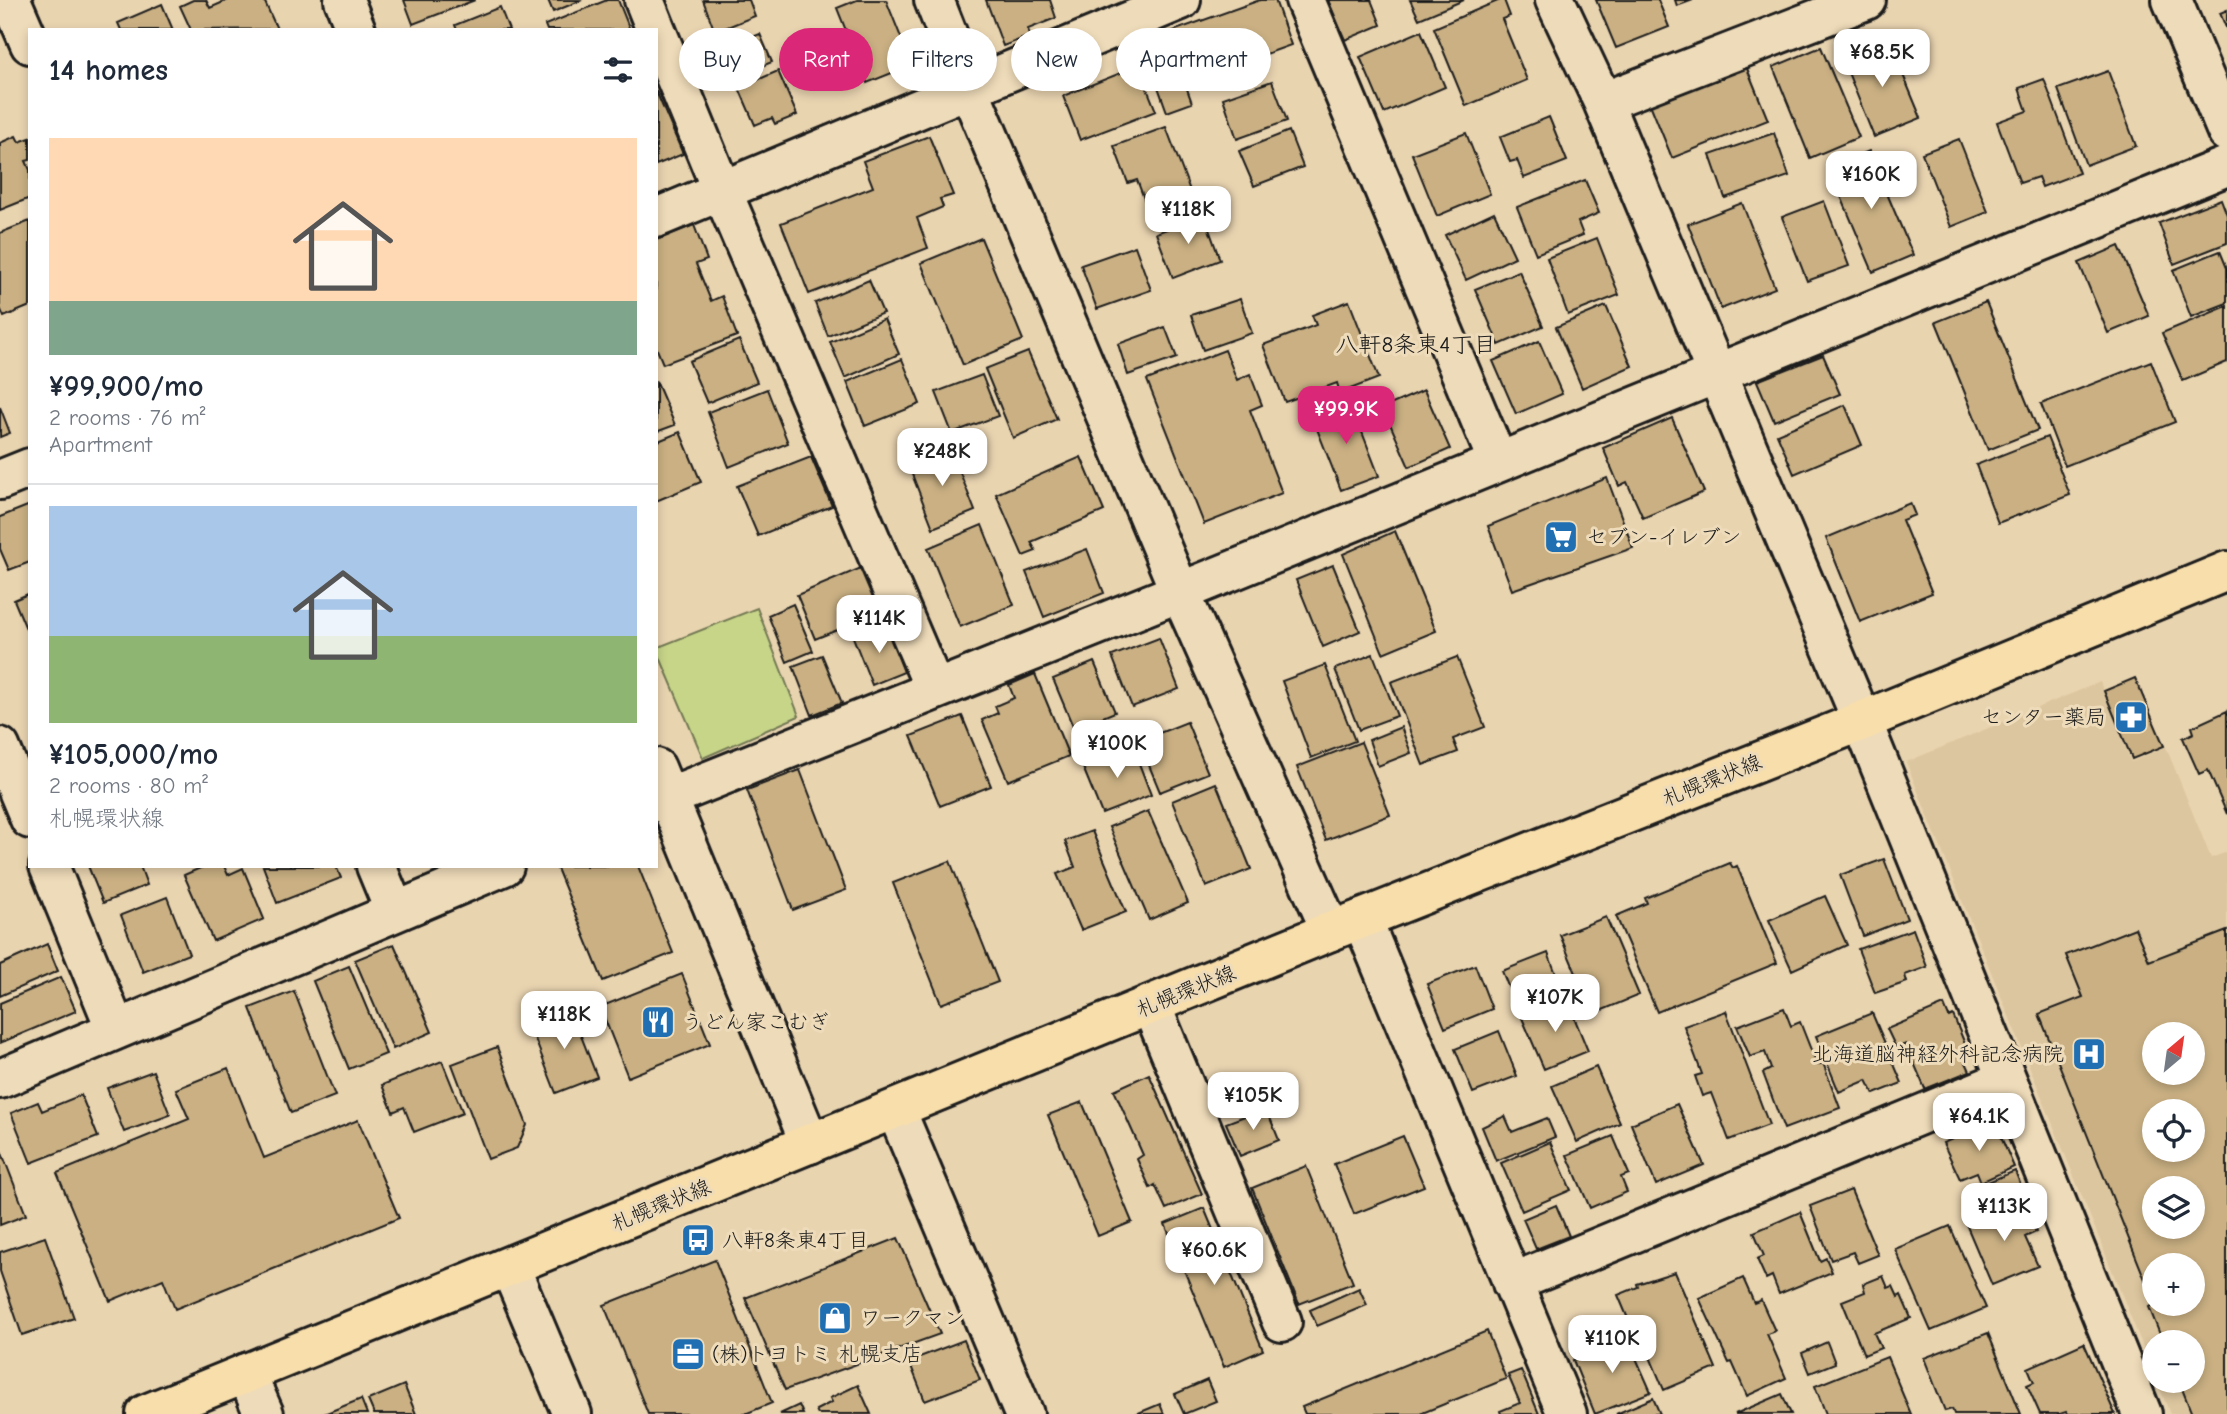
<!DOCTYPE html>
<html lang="en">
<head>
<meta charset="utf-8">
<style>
	:root { --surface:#fff; --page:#f2f2f3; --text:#1f2937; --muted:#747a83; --line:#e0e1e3; --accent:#db2777 }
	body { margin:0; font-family:"Comic Neue","Klee One",sans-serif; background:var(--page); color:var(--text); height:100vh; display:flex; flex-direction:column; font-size:26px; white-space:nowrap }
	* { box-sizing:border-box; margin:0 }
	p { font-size:23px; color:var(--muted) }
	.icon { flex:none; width:38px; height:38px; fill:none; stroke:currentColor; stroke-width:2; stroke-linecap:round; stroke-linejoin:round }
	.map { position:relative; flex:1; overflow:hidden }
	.panel { position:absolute; left:28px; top:28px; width:630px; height:840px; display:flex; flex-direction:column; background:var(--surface); border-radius:0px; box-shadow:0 4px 10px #0003 }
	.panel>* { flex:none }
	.hud { position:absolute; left:679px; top:28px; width:665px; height:63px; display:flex; gap:14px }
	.needle { width:46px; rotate:29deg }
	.fabs { position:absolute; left:2142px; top:1022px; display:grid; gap:14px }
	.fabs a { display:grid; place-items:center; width:63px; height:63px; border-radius:50%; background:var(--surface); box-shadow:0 4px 10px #0003; font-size:35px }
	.price { position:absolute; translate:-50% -60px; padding:0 16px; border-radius:14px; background:#fff; color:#222; font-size:23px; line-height:46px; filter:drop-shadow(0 2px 4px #0008) }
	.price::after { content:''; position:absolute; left:50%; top:42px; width:21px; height:16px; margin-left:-10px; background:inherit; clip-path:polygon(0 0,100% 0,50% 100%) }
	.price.on { background:var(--accent); color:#fff }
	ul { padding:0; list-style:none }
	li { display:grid; align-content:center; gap:14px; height:371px; padding:0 21px }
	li+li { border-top:2px solid var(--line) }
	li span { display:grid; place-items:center; height:217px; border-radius:0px; color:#555 }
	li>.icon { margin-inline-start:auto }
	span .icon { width:126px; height:126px; fill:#fffc; stroke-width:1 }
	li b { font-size:30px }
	h2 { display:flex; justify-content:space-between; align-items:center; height:84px; padding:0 21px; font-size:30px }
	.chip { padding:0 24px; border-radius:32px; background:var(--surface); box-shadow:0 4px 10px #0003; font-size:24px; line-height:63px }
	.chip.on { background:var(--accent); color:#fff }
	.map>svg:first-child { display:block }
	.built { fill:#dcc69f; fill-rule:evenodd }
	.green { fill:#c7d589; stroke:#727852; stroke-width:2 }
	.building { fill:#cab083; stroke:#1c1c1c; stroke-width:2; fill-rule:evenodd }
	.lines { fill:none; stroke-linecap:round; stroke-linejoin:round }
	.minor-casing { stroke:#1c1c1c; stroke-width:44 }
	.major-casing { stroke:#1c1c1c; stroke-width:44 }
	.minor { stroke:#eedbb9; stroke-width:38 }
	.major { stroke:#f8deab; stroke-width:38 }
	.labels { text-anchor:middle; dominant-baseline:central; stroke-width:6; stroke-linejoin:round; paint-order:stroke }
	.poi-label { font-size:21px; fill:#1c1c1c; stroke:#eedbb9; text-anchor:start }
	.street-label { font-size:21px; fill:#1c1c1c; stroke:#eedbb9 }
	.neighbourhood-label { font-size:23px; fill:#1c1c1c; stroke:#eedbb9 }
</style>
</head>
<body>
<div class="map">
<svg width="2227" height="1414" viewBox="0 0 2227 1414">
	<rect width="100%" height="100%" fill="#e9d4b0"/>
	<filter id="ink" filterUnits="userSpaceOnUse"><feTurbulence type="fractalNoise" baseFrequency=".0143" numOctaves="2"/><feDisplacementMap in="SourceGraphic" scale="14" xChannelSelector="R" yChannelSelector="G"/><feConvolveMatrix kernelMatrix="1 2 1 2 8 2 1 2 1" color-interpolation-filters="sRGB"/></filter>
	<g filter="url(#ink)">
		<path class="built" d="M2100,682L2131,762L2166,747L2211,858L2227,852V1414H2170L2157,1381H2193V1342H2154V1374L1906,762ZM2154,1034H2193V1073H2154ZM2154,1111H2193V1150H2154ZM2154,1188H2193V1227H2154ZM2154,1265H2193V1304H2154Z"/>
		<path class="green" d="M757,608L799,716L703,758L656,648Z"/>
		<path class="building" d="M193,0H206L210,8L228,0H264L277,29L191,30L180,6Z
			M404,0H475L413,24Z
			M548,0H582L553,12Z
			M607,0H618L630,30H547L545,25Z
			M703,0H749L755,16L715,32Z
			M857,0H886L912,65L867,83L837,8Z
			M986,0H1050L1056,18L1028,29L1030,36L1003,46Z
			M1260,0H1275L1291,45L1185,83L1192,103L1167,112L1142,42Z
			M1328,0H1371L1381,25L1345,40Z
			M1410,0H1464L1419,19Z
			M1500,0H1504L1510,16L1502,19L1527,80L1466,106L1434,28Z
			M1596,0H1658L1669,27L1616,48Z
			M1675,0H1693L1677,6Z
			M162,4L173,30H121L118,23Z
			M500,7L509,30H457L455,25Z
			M2227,10V30L2220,13Z
			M1421,31L1445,87L1384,113L1360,57Z
			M760,34L772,62L717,84L706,55Z
			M1889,41L1921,118L1874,137L1843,60Z
			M1821,47L1859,137L1810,158L1773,67Z
			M1138,66L1156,111L1080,140L1063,96Z
			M1746,66L1768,120L1672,158L1650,104Z
			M778,71L797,115L775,124L772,118L755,125L739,88Z
			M2108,71L2136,146L2086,165L2058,89Z
			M2044,79L2079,173L2042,187L2038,177L2020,183L1997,122L2027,111L2019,88Z
			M1272,81L1287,121L1237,139L1223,98Z
			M656,91L683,154L656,165Z
			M1549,117L1567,161L1524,178L1517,160L1510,162L1500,137Z
			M1166,127L1192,196L1149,212L1137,180L1128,183L1114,146Z
			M1289,131L1303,167L1254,186L1239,151Z
			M1466,133L1490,194L1437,216L1412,154Z
			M1774,133L1789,176L1725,198L1710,155Z
			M16,136L19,142L30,138V160L26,161L30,170V198L0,210V143Z
			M929,136L953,195L940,199L943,207L917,218L928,248L809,294L781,223L873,187L863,161Z
			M1959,139L1988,212L1951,227L1922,153Z
			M1869,151L1913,255L1873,272L1829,168Z
			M1585,180L1599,213L1578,222L1583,235L1536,254L1517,207Z
			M2221,199L2227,215V243L2174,264L2159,223Z
			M1824,201L1849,266L1807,281L1782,217Z
			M1742,203L1775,288L1721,309L1688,224Z
			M1494,212L1515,257L1466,280L1445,235Z
			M1204,215L1220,260L1173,278L1156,233Z
			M30,221V306L4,317L0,308V233Z
			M694,225L707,260L696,264L711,301L722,296L737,336L663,364L656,347V240Z
			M981,238L1023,340L963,365L921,263Z
			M1597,238L1619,295L1568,315L1547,258Z
			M1135,246L1151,290L1097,309L1081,265Z
			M2119,246L2149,316L2108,333L2079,263Z
			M2220,251L2227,268V303L2191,317L2173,270Z
			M1519,271L1543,326L1499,345L1475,289Z
			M869,280L883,313L828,336L815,303Z
			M1240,299L1252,333L1203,350L1191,315Z
			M1349,301L1379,378L1340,393L1337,383L1285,402L1263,345L1316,325L1312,315Z
			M1986,302L2038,430L1988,450L1936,322Z
			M1606,306L1632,366L1582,388L1556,327Z
			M2227,306V362L2183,381L2162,333Z
			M884,319L899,354L845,378L830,342Z
			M1165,327L1177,358L1128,375L1118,344Z
			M739,340L757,382L707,403L689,361Z
			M1539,341L1562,394L1516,414L1493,361Z
			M1225,350L1237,380L1250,374L1262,405L1250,410L1282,493L1204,524L1147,380Z
			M1028,352L1057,419L1013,438L985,369Z
			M1823,355L1840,394L1774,421L1757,381Z
			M902,359L920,404L865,426L847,382Z
			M2151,361L2175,422L2065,466L2041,404Z
			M982,375L998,416L952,433L936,392Z
			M656,381L675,425L656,432Z
			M767,389L788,443L729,467L708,412Z
			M1424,390L1450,449L1409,467L1383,408Z
			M1350,401L1379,476L1341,490L1312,416Z
			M1845,405L1862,445L1794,474L1777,434Z
			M0,407L10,433L0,437Z
			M1672,418L1704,492L1643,518L1627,482L1619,486L1603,448Z
			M680,432L701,482L656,501V442Z
			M2047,437L2070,495L1998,523L1976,465Z
			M950,447L975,511L933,528L908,464Z
			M811,457L832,506L758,536L737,486Z
			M1081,457L1104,511L1031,542L1036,551L1023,556L996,494Z
			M1607,478L1633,548L1512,590L1488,526Z
			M1910,503L1915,515L1902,520L1932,593L1860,622L1826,538Z
			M30,505V562L9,570L0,549V517Z
			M982,525L1014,605L960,627L928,548Z
			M1395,531L1436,631L1383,653L1343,554Z
			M1087,549L1104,593L1044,617L1026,572Z
			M1333,565L1360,631L1323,647L1296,580Z
			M861,568L880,613L815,639L797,595Z
			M30,593V638L14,600Z
			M793,604L813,651L787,662L768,615Z
			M886,625L904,672L872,685L853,637Z
			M1159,638L1179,689L1132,707L1112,656Z
			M1373,654L1397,716L1359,730L1335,669Z
			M822,655L842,703L812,715L793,666Z
			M1457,657L1485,727L1453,739L1458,752L1423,765L1391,682Z
			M1094,662L1115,712L1074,729L1053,679Z
			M1325,665L1355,741L1311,758L1282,681Z
			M1035,674L1069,756L1008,781L982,720L998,713L995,706L1014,698L1009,685Z
			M2135,678L2164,746L2132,759L2104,691Z
			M2227,711V814L2208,770L2199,774L2183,738L2194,733L2192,727Z
			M962,716L991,786L940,806L911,736Z
			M1187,722L1208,773L1160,792L1139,741Z
			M1401,727L1411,753L1378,766L1369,740Z
			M1361,742L1390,815L1326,840L1297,767Z
			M1132,745L1151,795L1102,814L1082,765Z
			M800,770L846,890L793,910L747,790Z
			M1216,783L1251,869L1206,887L1172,801Z
			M1148,811L1188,903L1149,920L1109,827Z
			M1092,831L1126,912L1081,930L1057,874L1075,867L1065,841Z
			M1884,859L1907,919L1863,936L1840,875Z
			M950,861L998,982L941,1004L893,883Z
			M1730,863L1733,868L1737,866L1777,963L1657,1012L1616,916L1647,903L1645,898Z
			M88,866H140L147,885L103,903Z
			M205,866H224L228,875L243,868L264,919L213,941L184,875Z
			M263,866H336L341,878L277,903Z
			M556,866H638L673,953L603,981Z
			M1825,896L1847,945L1792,970L1769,920Z
			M167,897L189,954L143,972L121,915Z
			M1606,917L1639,995L1593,1014L1560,935Z
			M2135,928L2149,961L2227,931V1414H2192L2179,1381H2193V1342H2163L2149,1307L2155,1304H2193V1265H2154V1302L2039,1014L2083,997L2066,955ZM2154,1034H2193V1073H2154ZM2154,1111H2193V1150H2154ZM2154,1188H2193V1227H2154Z
			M1913,929L1927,967L1905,975L1907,982L1875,993L1858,949Z
			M47,944L58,971L0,996V965Z
			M394,944L432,1032L393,1049L355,960Z
			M1548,953L1563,992L1518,1011L1502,971Z
			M1475,965L1492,1009L1445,1028L1427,984Z
			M349,966L386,1054L349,1069L313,981Z
			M682,974L710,1044L628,1077L600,1007Z
			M61,977L76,1011L0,1043V1003Z
			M294,991L335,1096L291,1113L250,1008Z
			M1567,1000L1588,1051L1544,1069L1522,1018Z
			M1944,1005L1949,1017L1953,1015L1970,1056L1964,1058L1970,1071L1925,1089L1906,1044L1896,1048L1887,1029Z
			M1784,1008L1791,1026L1800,1022L1817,1065L1823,1063L1840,1108L1784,1129L1763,1073L1771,1069L1765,1052L1750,1057L1737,1026Z
			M571,1010L597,1077L556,1093L530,1026Z
			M1726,1011L1769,1125L1729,1140L1711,1093L1702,1096L1695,1076L1702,1074L1684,1026Z
			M1872,1013L1902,1083L1874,1094L1867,1080L1839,1092L1816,1036Z
			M1499,1031L1517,1076L1473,1093L1455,1049Z
			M497,1047L527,1125L517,1148L488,1159L452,1064Z
			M442,1061L463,1113L414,1132L404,1107L393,1112L382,1085Z
			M1596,1067L1620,1123L1577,1142L1552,1086Z
			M228,1068L264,1158L358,1120L399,1218L175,1309L163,1279L110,1301L57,1173L189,1119L176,1089Z
			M153,1071L170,1115L124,1132L107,1088Z
			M1149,1074L1202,1194L1166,1209L1155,1185L1150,1188L1137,1159L1143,1155L1114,1090Z
			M81,1095L98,1137L31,1163L11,1113L38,1102L42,1111Z
			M1082,1102L1132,1222L1098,1236L1048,1115Z
			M1677,1104L1704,1165L1656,1185L1631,1124Z
			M1266,1108L1279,1140L1240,1156L1226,1123Z
			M1505,1116L1512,1132L1547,1118L1555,1137L1496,1161L1482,1127Z
			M1994,1121L2014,1167L1981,1182L1977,1172L1960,1179L1943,1143Z
			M1403,1136L1424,1186L1354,1214L1334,1164Z
			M1613,1136L1629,1174L1621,1177L1627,1192L1590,1208L1567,1155Z
			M1550,1142L1571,1190L1522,1211L1501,1163Z
			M0,1148L26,1215L0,1225Z
			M1306,1166L1353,1283L1299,1304L1252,1188Z
			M2015,1171L2022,1188L1991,1201L1983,1184Z
			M1851,1190L1878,1255L1858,1263L1853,1252L1831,1260L1810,1206Z
			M2015,1204L2020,1213L2027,1210L2036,1232L2025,1237L2038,1266L1992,1285L1966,1224Z
			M1556,1205L1569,1236L1536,1249L1523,1219Z
			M1204,1208L1263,1350L1224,1367L1165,1224Z
			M1800,1212L1820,1261L1826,1258L1832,1272L1779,1294L1772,1276L1766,1279L1757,1259L1764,1256L1754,1232Z
			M1950,1226L1986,1308L1931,1331L1895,1249Z
			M45,1237L74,1318L22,1335L0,1271V1252Z
			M898,1238L940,1334L785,1390L745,1298Z
			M715,1260L772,1403L745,1414H648L604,1305Z
			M1675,1272L1716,1368L1664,1390L1639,1331L1634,1333L1618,1295L1638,1287L1637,1284Z
			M1883,1276L1888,1288L1893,1286L1898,1297L1901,1295L1911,1318L1874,1333L1881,1348L1864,1355L1842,1301L1865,1292L1863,1284Z
			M1743,1278L1754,1303L1761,1300L1775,1331L1767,1334L1786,1378L1747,1396L1732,1362L1729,1363L1699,1298Z
			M1359,1288L1367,1305L1317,1326L1310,1310Z
			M1487,1331L1506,1379L1420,1414H1305L1302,1407Z
			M1625,1333L1651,1392L1595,1414L1573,1360L1598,1350L1596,1345Z
			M1988,1333L2021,1414H1954L1952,1409L1945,1411L1924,1358Z
			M964,1340L980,1380L925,1401L909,1361Z
			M1827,1342L1835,1363L1810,1373L1802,1353Z
			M2084,1343L2115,1414H2067L2066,1412L2060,1414H2040L2027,1385L2034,1382L2028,1368Z
			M1887,1357L1911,1414H1826L1815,1386Z
			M1521,1370L1539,1414H1501L1500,1411L1520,1403L1508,1375Z
			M1207,1380L1216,1401L1184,1414L1175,1394Z
			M404,1385L416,1414H374L368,1400Z
			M858,1385L871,1414H818L816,1410L832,1402L830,1398Z
			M1782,1394L1791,1414H1735Z
			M1653,1398L1660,1414H1616Z
			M361,1399L367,1414H324Z
			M1160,1404L1164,1414H1136Z
			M799,1405L803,1414H780Z"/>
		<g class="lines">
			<g class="minor-casing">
				<path id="minor" d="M11,0L30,44
					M344,0L356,30
					M644,0L656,30
					M934,0L969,89L1180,592L1331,931
					M1305,0L1498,462
					M1555,0L1603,102L1862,721L2142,1414
					M2172,0L2227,132
					M656,30L722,191L935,690
					M1603,102L1866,0
					M656,218L1181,0
					M0,480L30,468
					M0,747L30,819
					M656,768L810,1144
					M656,802L1180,592L2227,166
					M49,866L116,1030
					M376,866L395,912
					M1362,919L1567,1414
					M1151,1005L1282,1322
					M0,1079L504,866
					M896,1110L1024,1414
					M510,1267L572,1414
					M1512,1283L2005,1080
					M246,1373L264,1414"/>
			</g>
			<g class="major-casing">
				<path id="major" d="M146,1414L1331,931L1862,721L2227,571"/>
			</g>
			<use href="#minor" class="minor"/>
			<use href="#major" class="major"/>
		</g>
	</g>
	<defs>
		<g id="supermarket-square" transform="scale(1.75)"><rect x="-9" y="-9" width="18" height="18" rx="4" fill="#1f6fb2" stroke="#eedbb9"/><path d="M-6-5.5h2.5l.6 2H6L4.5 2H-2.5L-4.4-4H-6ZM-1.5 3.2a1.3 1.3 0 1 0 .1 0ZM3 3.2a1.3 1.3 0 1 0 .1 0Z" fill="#fff"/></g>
		<g id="pharmacy-square" transform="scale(1.75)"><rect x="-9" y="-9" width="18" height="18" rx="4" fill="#1f6fb2" stroke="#eedbb9"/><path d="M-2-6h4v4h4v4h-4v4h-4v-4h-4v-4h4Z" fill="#fff"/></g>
		<g id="restaurant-square" transform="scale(1.75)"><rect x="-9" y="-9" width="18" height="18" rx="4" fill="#1f6fb2" stroke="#eedbb9"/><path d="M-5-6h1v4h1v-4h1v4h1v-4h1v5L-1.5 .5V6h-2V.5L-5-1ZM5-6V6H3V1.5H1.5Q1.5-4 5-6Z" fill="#fff"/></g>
		<g id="hospital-square" transform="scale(1.75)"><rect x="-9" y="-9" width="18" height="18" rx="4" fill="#1f6fb2" stroke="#eedbb9"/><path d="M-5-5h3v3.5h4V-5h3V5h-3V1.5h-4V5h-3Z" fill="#fff"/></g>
		<g id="bus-square" transform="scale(1.75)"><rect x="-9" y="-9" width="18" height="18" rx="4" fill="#1f6fb2" stroke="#eedbb9"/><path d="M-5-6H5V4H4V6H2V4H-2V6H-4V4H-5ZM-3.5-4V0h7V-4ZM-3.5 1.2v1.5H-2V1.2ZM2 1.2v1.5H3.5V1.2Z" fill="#fff"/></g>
		<g id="shop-square" transform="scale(1.75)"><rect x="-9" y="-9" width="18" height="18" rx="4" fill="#1f6fb2" stroke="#eedbb9"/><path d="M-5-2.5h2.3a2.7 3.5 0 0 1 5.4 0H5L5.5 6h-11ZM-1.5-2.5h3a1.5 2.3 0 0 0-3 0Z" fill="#fff"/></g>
		<g id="office-square" transform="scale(1.75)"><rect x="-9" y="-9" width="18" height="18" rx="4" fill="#1f6fb2" stroke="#eedbb9"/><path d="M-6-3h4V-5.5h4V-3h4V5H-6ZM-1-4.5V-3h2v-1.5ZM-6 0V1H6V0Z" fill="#fff"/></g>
	</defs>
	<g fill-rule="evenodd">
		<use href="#supermarket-square" x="1561" y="537"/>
		<use href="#pharmacy-square" x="2131" y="717"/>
		<use href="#restaurant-square" x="658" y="1022"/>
		<use href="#hospital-square" x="2089" y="1054"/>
		<use href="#bus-square" x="698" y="1240"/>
		<use href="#shop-square" x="835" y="1318"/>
		<use href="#office-square" x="688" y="1354"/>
	</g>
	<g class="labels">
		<g class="poi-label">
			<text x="1586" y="537">セブン-イレブン</text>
			<text x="2106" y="717" text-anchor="end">センター薬局</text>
			<text x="682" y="1022">うどん家こむぎ</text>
			<text x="2064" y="1054" text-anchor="end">北海道脳神経外科記念病院</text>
			<text x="722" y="1240">八軒8条東4丁目</text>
			<text x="860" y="1318">ワークマン</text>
			<text x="712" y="1354">(株)トヨトミ 札幌支店</text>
		</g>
		<g class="street-label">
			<text transform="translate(1712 780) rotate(-22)">札幌環状線</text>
			<text transform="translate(1186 991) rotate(-22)">札幌環状線</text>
			<text transform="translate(661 1205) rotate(-22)">札幌環状線</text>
		</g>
		<g class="neighbourhood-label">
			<text x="1416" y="344">八軒8条東4丁目</text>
		</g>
	</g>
</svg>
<div class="fabs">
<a><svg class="needle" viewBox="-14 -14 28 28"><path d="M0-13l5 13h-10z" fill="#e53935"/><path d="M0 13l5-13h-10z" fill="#747a83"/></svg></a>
<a><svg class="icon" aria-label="locate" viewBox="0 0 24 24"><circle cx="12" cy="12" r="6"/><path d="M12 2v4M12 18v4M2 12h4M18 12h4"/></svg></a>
<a><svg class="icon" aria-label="layers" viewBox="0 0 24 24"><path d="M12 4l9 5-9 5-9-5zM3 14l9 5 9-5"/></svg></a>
<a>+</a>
<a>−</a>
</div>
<b class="price" style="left:1882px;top:89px">¥68.5K</b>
<b class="price" style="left:1871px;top:211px">¥160K</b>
<b class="price" style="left:1188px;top:246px">¥118K</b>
<b class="price on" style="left:1346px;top:446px">¥99.9K</b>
<b class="price" style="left:942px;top:488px">¥248K</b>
<b class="price" style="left:879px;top:655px">¥114K</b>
<b class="price" style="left:1117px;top:780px">¥100K</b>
<b class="price" style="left:1555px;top:1034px">¥107K</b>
<b class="price" style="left:564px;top:1051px">¥118K</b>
<b class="price" style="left:1253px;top:1132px">¥105K</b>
<b class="price" style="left:1979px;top:1153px">¥64.1K</b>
<b class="price" style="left:2004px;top:1243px">¥113K</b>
<b class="price" style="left:1214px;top:1287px">¥60.6K</b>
<b class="price" style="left:1612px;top:1375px">¥110K</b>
<div class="hud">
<a class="chip">Buy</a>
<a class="chip on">Rent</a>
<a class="chip">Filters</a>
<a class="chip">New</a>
<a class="chip">Apartment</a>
</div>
<section class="panel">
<h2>14 homes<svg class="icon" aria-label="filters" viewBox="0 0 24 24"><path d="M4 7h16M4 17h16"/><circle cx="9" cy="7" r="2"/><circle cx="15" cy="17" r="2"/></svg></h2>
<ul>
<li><span style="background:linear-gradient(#ffd9b3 75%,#7fa58c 0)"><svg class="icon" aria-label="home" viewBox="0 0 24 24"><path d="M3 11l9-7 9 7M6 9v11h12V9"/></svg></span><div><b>¥99,900/mo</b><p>2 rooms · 76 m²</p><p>Apartment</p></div></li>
<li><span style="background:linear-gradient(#a9c7e8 60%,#8fb573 0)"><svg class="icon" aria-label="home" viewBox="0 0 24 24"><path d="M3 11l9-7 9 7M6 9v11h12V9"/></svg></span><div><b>¥105,000/mo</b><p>2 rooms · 80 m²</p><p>札幌環状線</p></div></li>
</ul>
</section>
</div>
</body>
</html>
